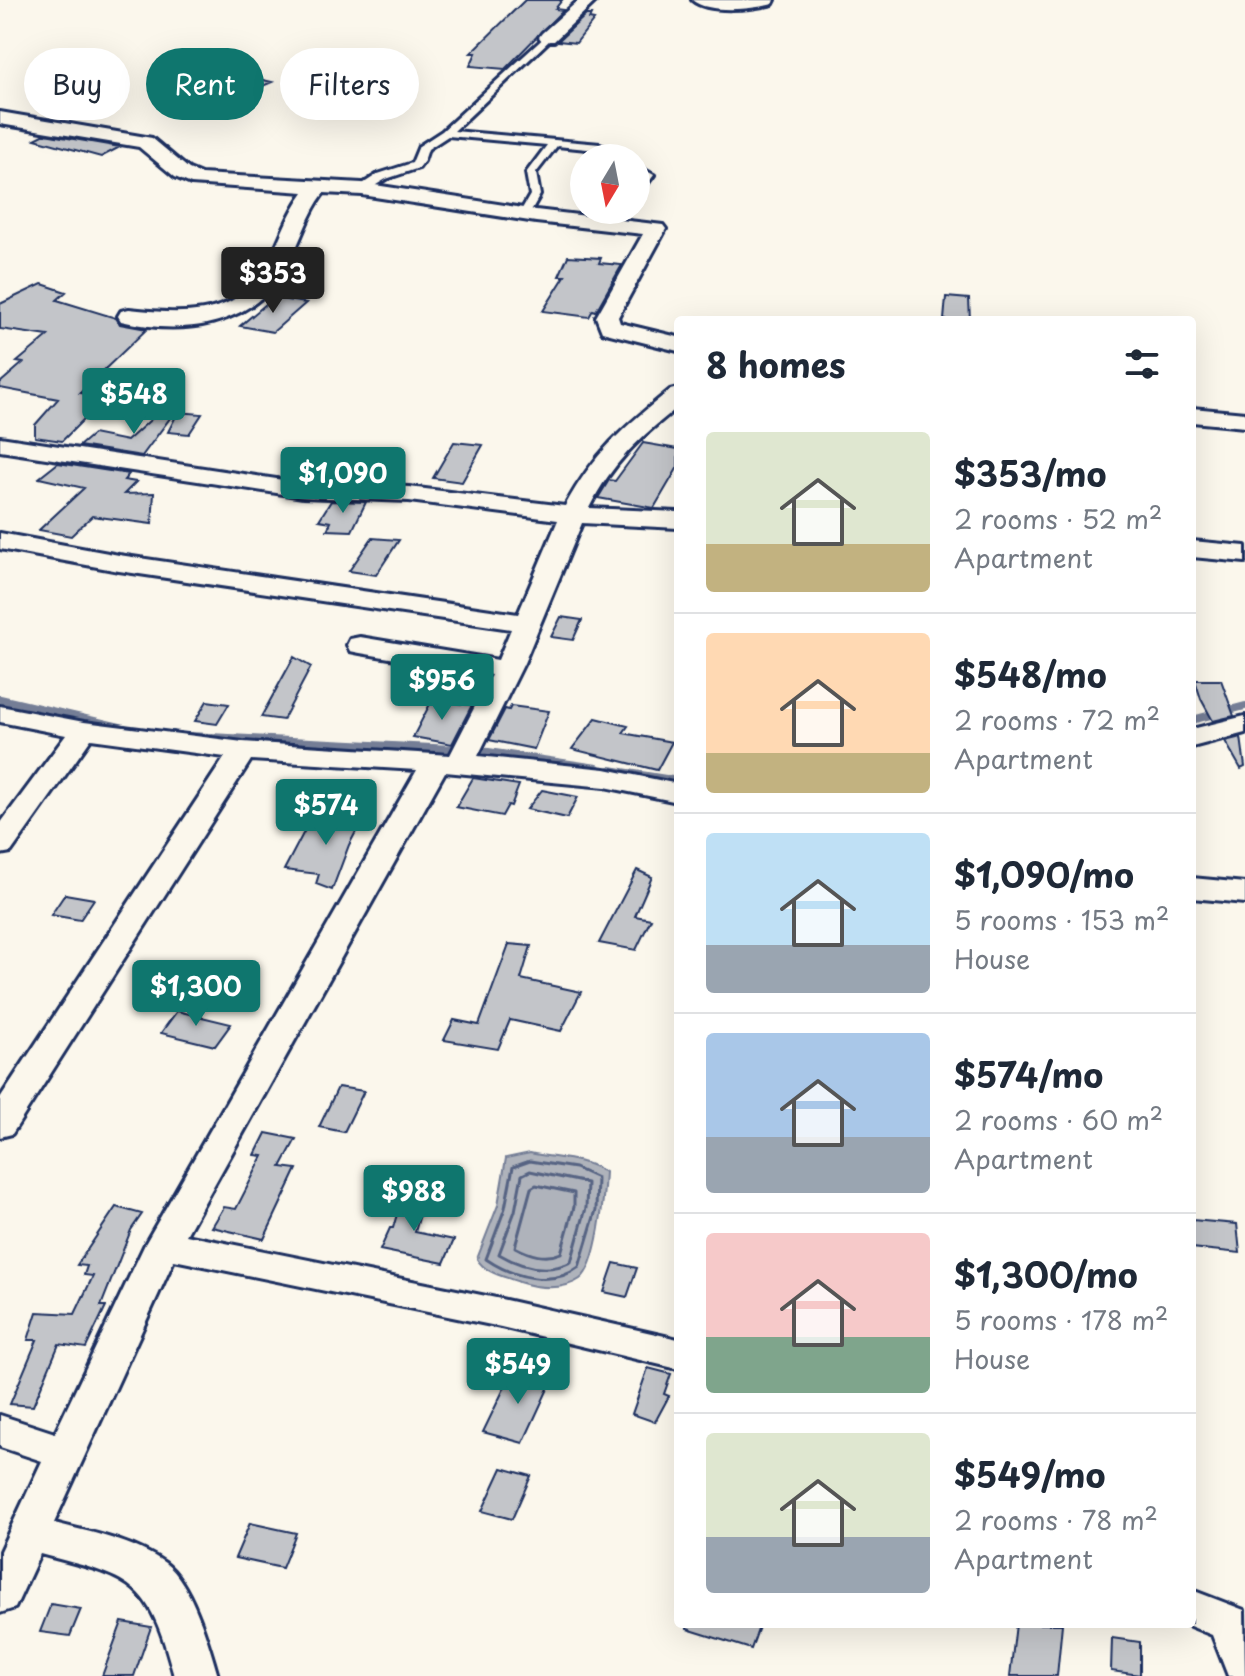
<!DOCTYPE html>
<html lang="en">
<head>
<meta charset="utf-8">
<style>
	:root { --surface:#fff; --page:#f2f2f3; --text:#1f2937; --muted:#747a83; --line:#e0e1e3; --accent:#0f766e }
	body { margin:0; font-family:"Playpen Sans",sans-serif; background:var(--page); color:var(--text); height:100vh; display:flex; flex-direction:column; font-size:30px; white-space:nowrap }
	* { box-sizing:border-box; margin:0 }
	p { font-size:26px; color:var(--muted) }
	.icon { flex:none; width:44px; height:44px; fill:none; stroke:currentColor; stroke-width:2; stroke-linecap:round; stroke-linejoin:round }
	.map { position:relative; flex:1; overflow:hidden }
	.details { position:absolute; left:674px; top:316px; width:522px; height:1312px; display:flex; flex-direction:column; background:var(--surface); border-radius:8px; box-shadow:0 8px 32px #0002 }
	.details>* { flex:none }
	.hud { position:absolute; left:24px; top:48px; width:530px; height:72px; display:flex; gap:16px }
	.needle { width:52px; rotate:190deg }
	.fabs { position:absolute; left:570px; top:144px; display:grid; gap:16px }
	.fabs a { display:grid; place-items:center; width:80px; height:80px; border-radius:50%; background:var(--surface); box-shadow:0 8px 32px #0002; font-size:40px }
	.price { position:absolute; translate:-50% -68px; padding:0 18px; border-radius:8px; background:var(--accent); color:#fff; font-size:26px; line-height:52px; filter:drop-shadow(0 2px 4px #0008) }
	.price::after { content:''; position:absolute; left:50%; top:48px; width:24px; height:18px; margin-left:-12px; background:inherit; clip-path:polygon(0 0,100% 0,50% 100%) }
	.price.on { background:#222; color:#fff }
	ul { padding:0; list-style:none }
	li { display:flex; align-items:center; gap:24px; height:200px; padding:0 32px }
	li+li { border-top:2px solid var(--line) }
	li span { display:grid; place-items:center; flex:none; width:224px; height:160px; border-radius:8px; color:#555 }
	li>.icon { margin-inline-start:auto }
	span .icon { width:96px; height:96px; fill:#fffc; stroke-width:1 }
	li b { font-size:34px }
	h2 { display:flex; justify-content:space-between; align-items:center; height:96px; padding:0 32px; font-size:34px }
	.tag { padding:0 28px; border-radius:36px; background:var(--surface); box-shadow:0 8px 32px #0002; font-size:28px; line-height:72px }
	.tag.on { background:var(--accent); color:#fff }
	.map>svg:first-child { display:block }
	.water { fill:#afb3bb; stroke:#747e96; stroke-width:2 }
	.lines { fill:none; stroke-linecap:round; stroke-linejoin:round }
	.shore { stroke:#566483; stroke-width:3 }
	.stream { stroke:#747e96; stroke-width:8 }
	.building { fill:#c3c5c9; stroke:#1b2f5e; stroke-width:2 }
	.service-casing { stroke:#1b2f5e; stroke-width:6 }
	.minor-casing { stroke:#1b2f5e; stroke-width:6 }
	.service { fill:#fbf7ec; fill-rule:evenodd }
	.minor { fill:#fbf7ec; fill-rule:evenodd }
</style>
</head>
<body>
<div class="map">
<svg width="1245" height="1676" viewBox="0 0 1245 1676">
	<rect width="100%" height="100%" fill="#fbf7ec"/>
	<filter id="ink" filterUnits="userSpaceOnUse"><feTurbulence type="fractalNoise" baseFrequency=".0125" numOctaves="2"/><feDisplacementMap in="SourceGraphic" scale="16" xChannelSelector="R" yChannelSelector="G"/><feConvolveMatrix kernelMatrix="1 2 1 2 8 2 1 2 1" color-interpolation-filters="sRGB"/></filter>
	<g filter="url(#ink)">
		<path class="water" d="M530,1153C558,1159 581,1157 605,1172C604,1194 598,1266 580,1279C563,1291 537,1288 519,1282C504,1276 486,1274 477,1259L498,1205L506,1158Z"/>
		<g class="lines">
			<path class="shore" d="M530,1161L575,1168L597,1178L596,1210L579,1267C552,1288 512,1277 486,1259L505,1208L513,1167Z
				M530,1171L587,1183L586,1208L571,1262C547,1274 521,1267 499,1254L515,1211L522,1175Z
				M536,1185L574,1193V1207L561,1253C545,1260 530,1255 515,1247L531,1188Z"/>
			<path class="stream" d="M0,699L124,728
				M1192,720L1245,706
				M189,736L453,749
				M475,750L597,768
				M610,770L678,781"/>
		</g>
		<path class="building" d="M525,0H562L555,9L563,10L505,69L470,66L476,53H471Z
			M586,15H591L589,19L594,20L576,43L558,41Z
			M197,65L272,82L225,102L172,81Z
			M45,134L120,147L101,157L35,139Z
			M568,256L601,258L599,263L622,265L596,311L593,310L589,317L543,311L565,276H559Z
			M42,284L66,292L57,300L116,318L120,324L147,329L80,393L107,396L62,441L35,437V425L58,399L0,388V383L23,363L17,362L48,336L0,329V304Z
			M946,297L969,299L970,320H944Z
			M273,298L306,303L273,332L240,326Z
			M169,403L176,410L142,456L79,446L93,434L127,441Z
			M178,412L202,414L189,434L168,432Z
			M454,442L483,445L462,482L433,478Z
			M643,443L678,449V467L654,508L598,498L609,480L615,481Z
			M357,462L384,465L375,483L344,482Z
			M58,463L129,474L124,480L136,482L124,494L154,493L152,524L92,516L71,536L39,530L84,488L39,478Z
			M331,501L366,502L352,531L327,530L331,522L319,520Z
			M372,538L399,540L376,575L349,571Z
			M561,617L582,620L573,640L551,637Z
			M294,657L311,667L283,720L261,717Z
			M1195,680H1221L1234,716L1213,721L1201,699Z
			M432,700L472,705L452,744L413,737Z
			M207,701L229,704L217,724L195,721Z
			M511,706L549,711L534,749L489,740L505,709L509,710Z
			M596,718L628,726L623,733L672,742L657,770L572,749Z
			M1241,737L1245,767L1241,769L1225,741Z
			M473,778L519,785L511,806L508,805L502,816L456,807Z
			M542,790L578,797L567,818L527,809Z
			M340,807L368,809L349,845L332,890L316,884L319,874L284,870L307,826L333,830Z
			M637,870L652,877L635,916L651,919L636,950L599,943Z
			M65,894L94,899L80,920L51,915Z
			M509,944L531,946L521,979L581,992L561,1031L510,1020L498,1049L444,1040L454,1020L479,1025Z
			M177,1011L231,1024L215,1046L161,1033Z
			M338,1087L364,1091L344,1132L319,1127Z
			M266,1133L296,1139L281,1167L297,1169L264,1239L212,1227L224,1207L236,1209L263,1156L255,1155Z
			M404,1190L426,1193L415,1232L454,1240L444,1263L380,1250L390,1228H393Z
			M116,1207L142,1214L131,1230L101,1306H106L86,1348L59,1344L33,1406L10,1404L37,1340H28L37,1312L75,1314L93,1276L84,1275L87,1266L77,1265Z
			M1192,1220L1237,1224L1240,1253L1192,1248Z
			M614,1263L637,1268L627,1297L604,1292Z
			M648,1368L671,1374L664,1394L669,1396L655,1422L632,1414Z
			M513,1370L552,1380L523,1443L483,1432Z
			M502,1468L531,1476L512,1519L482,1511Z
			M250,1523L296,1533L282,1568L235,1558Z
			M51,1604L81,1609L70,1636L40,1632Z
			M122,1622L151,1627L134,1676H102Z
			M687,1624H760L751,1649L687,1629Z
			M1016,1624H1062L1057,1676H1010Z
			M1112,1638L1140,1642V1675L1111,1671Z"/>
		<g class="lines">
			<g class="service-casing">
				<path id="service" d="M548,34L551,35V39L454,131L600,144L619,158H608L597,150L557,146L536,173L540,195L528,216L524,217L519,214L530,195L526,173L547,145L448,136L428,149L424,161L419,168L386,179L366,191H358V187L378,174L412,163L419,146L442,131Z
					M636,165L654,175L640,194L636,195V185L643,176L636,172Z
					M616,210H627L615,226H607L606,224Z"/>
			</g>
			<g class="minor-casing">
				<path id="minor" d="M579,0H597L554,41H542L539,37L542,33Z
					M692,0H775L773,4C753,9 708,14 692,0Z
					M0,112L152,138L189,169L201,174L362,183L536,210L663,225L666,229L618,317L620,323L678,337V351L602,332L596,317L643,234L536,222L362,195L324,193C306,216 300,245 285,270C250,327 183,336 121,321L118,316L121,311L129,309C187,315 240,319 270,259C281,236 289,212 304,192L191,184L175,177L139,147L0,124Z
					M678,388V407C638,439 613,462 589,508L678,512V528L582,523L524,663L478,756L605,769L678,784V802L605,787L445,772L186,1235L501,1299L678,1339V1369L501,1327L174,1260L54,1523C90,1532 135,1541 165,1563C192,1583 209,1645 218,1676H174C149,1579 132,1578 40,1554L15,1608L0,1613V1551L42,1461L0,1447V1415L55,1433L145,1244L417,770L251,760L12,1134L0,1137V1098L225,757L91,739L11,852L0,854V824L66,735L0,722V706L84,722L243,742L450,755L491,675L360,653L350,651L347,645L350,639L360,637L498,660L511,629L119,571L0,549V533L119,555L518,614L558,520L409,501L303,497L0,451V437L303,483L409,487L565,506C595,452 622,429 670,390Z
					M1192,408L1245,413V427L1192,422Z
					M1192,541L1245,546V562L1192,557Z
					M1245,716V733L1192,747V729Z
					M1192,878L1245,883V903L1192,898Z
					M1192,1590L1244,1610L1245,1676H1228L1212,1635L1185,1624H1192Z"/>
			</g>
			<use href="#service" class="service"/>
			<use href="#minor" class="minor"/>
		</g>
	</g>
</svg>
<div class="fabs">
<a><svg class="needle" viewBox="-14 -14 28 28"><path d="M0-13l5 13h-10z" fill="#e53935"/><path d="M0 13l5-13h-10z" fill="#747a83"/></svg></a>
</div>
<b class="price on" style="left:273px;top:315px">$353</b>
<b class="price" style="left:134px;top:436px">$548</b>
<b class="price" style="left:343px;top:515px">$1,090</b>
<b class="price" style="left:442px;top:722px">$956</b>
<b class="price" style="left:326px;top:847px">$574</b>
<b class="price" style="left:196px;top:1028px">$1,300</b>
<b class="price" style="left:414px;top:1233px">$988</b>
<b class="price" style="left:518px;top:1406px">$549</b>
<div class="hud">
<a class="tag">Buy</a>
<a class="tag on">Rent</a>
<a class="tag">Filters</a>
</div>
<section class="details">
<h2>8 homes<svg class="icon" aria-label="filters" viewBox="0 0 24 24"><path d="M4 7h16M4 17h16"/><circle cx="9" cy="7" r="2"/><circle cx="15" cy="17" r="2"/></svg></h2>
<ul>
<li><span style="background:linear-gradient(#dfe7d0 70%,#c2b280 0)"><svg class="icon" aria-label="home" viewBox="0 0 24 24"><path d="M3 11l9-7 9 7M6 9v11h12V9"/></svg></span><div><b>$353/mo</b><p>2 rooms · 52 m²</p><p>Apartment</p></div></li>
<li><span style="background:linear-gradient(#ffd9b3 75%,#c2b280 0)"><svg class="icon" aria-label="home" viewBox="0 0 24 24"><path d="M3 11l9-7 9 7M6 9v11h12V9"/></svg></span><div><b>$548/mo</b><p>2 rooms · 72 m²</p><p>Apartment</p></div></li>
<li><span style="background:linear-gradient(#bfe0f5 70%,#9aa5b1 0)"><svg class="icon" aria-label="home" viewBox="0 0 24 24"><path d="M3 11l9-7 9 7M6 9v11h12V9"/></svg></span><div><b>$1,090/mo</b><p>5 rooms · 153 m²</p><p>House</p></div></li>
<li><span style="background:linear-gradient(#a9c7e8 65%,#9aa5b1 0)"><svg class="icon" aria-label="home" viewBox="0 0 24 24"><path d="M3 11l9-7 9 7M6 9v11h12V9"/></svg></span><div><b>$574/mo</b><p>2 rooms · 60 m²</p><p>Apartment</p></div></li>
<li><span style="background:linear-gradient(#f6c9c9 65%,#7fa58c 0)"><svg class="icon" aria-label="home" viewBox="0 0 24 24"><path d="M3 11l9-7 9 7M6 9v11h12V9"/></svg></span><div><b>$1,300/mo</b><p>5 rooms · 178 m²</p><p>House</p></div></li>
<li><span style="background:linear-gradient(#dfe7d0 65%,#9aa5b1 0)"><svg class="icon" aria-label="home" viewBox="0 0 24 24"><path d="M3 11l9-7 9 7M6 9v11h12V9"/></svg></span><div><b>$549/mo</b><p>2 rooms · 78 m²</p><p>Apartment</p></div></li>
</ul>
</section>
</div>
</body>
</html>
